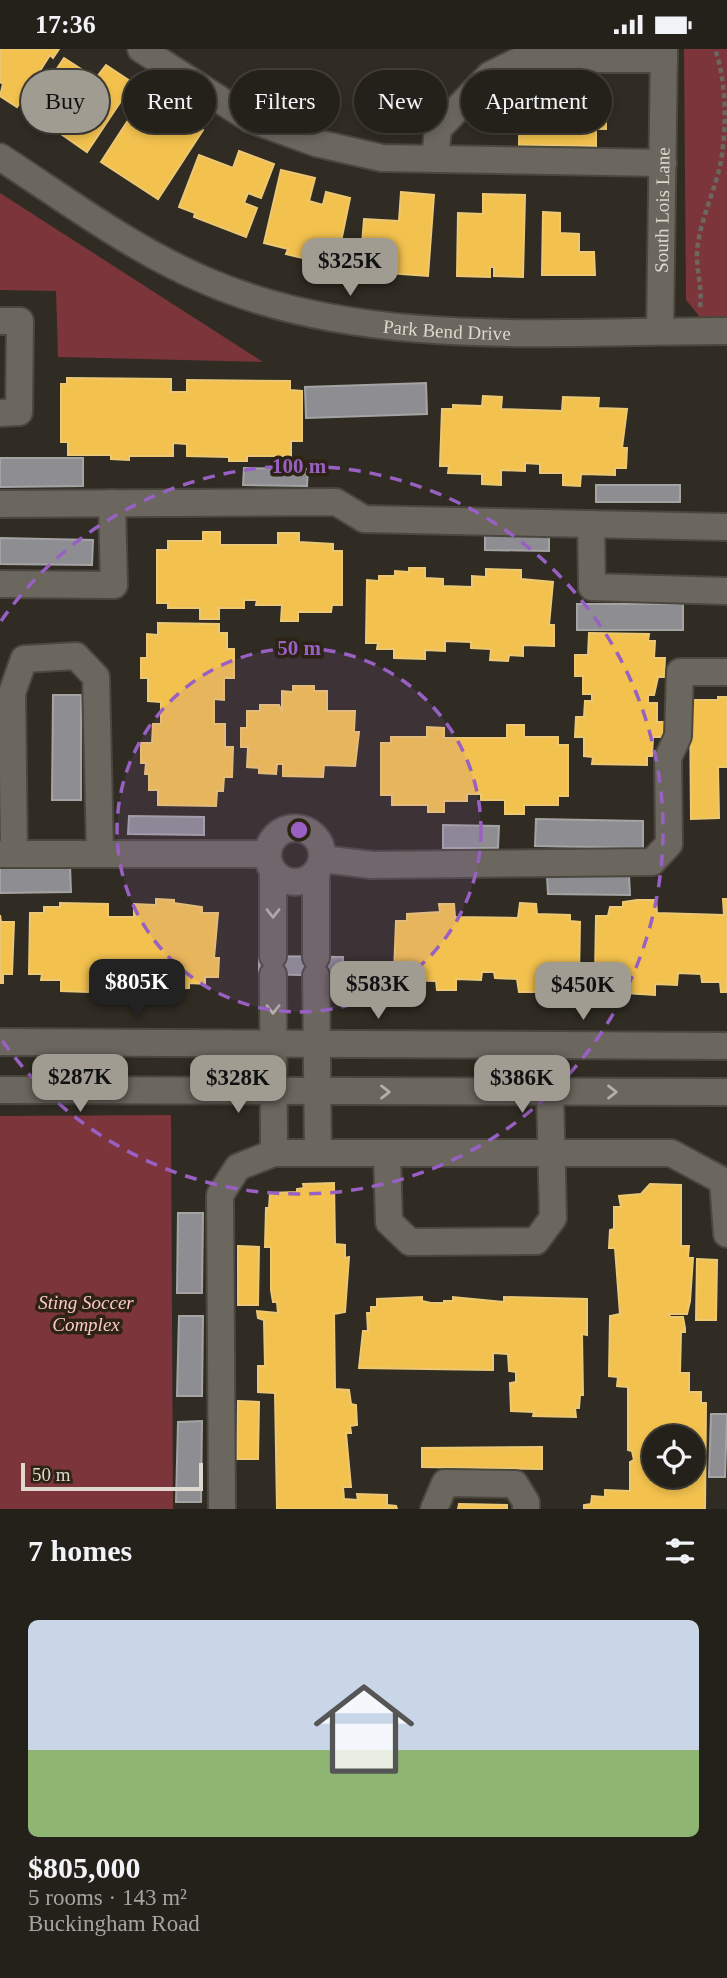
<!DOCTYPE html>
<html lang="en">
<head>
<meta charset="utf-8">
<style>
	:root { --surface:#24211a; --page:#2c2923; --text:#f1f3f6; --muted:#a3a3a2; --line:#413e39; --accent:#a19c92 }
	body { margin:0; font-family:Georgia,serif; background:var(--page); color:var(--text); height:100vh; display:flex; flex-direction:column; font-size:26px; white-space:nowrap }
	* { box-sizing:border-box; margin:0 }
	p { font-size:23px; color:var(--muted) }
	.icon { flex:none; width:38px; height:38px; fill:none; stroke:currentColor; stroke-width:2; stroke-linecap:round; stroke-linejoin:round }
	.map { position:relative; height:1460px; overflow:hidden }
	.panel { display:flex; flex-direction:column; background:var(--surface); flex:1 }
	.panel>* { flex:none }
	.hud { position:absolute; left:21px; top:21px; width:686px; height:63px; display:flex; gap:14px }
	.controls { position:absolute; left:642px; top:1376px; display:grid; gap:14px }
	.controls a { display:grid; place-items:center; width:63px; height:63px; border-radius:50%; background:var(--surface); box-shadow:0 4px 10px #0003,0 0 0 2px var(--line); font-size:35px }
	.scale { position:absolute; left:21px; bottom:18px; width:182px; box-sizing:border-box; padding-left:7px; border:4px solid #ded8ce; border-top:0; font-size:19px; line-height:24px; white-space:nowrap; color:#ded8ce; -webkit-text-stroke:5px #2c2314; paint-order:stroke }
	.price { position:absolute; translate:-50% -60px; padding:0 16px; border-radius:14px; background:var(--accent); color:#111; font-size:23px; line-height:46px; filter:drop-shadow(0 2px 4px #0008) }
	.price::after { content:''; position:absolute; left:50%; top:42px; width:21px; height:16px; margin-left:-10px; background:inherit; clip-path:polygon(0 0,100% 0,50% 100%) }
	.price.current { background:#222; color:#fff }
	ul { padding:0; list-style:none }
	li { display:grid; align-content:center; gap:14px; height:371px; padding:0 28px }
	li span { display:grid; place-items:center; height:217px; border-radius:10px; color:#555 }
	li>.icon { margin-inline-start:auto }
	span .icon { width:126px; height:126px; fill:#fffc; stroke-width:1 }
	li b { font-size:30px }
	h2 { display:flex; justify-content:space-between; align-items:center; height:84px; padding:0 28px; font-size:30px }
	.tag { padding:0 24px; border-radius:32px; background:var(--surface); box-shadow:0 4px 10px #0003,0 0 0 2px var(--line); font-size:24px; line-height:63px }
	.tag.current { background:var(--accent); color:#111 }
	.status { display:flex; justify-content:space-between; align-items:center; height:49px; padding:0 35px; background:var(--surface); direction:ltr }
	.status svg { height:19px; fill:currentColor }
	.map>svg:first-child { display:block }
	.green { fill:#7b353b }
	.homes { fill:#f2c14e; stroke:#ecc874; stroke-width:2; fill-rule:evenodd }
	.industry { fill:#8d8d92; stroke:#a5a4a4; stroke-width:2 }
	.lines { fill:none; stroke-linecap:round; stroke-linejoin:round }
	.minor-casing { stroke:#4b473f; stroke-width:30 }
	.path { stroke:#6c6860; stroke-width:4.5; stroke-dasharray:5 3.5; stroke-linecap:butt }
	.minor { stroke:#6b675f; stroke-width:26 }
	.oneway { stroke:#b6b0a7 }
	.ring { fill:none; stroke:#9960c4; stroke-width:3.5; stroke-dasharray:12 9 }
	.labels { text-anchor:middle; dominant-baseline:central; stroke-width:7; stroke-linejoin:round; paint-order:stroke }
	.street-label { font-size:19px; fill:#ded8ce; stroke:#2c2314 }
	.park-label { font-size:19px; font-style:italic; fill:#fdc7ca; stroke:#2c2314 }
	.centre { fill:#9960c4; stroke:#2c2314; stroke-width:3.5 }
	.ring-label { font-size:21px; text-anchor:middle; font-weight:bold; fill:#9960c4; stroke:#2c2314; stroke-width:7; stroke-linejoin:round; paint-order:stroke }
</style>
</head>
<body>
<div class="status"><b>17:36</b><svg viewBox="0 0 49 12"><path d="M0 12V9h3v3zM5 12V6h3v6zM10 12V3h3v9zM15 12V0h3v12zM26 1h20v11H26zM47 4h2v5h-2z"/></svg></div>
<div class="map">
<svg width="727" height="1460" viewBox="0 0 727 1460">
	<rect width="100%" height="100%" fill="#302c23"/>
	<path class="green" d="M684,0H727V268H700L686,251Z
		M0,144L263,313L58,308L56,242L0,241Z
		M171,1066L173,1460H0V1067Z"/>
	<path class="homes" d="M0,0H59L53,9L50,6L17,58L0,47L3,35L0,33Z
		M64,9L92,27L90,31L93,33L106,16L133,34L87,103L61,85L66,77L59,72L53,80L28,63Z
		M520,28L595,29V42H606V80H596V97L519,96ZM529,54H546L545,66H529Z
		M142,50L172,70L176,63L203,81L158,150L101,113Z
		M239,102L274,115L261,149L248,144L244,154L257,159L246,188L194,168L195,164L179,158L199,106L233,119Z
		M281,121L315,129L309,152L323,156L326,143L350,149L336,217L286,205L288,200L264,194Z
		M401,143L434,146L428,227L360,222L364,170L399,172Z
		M483,145L525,146L523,228L494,227V218H490V228L457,227L458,164L483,165Z
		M543,163L560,164V184L579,185V203H594L595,226H542Z
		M67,329L171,330V343H187V331L290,332V341L302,342V392H291V407H247V412H229V408L187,407V395L173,394V407H129V411L111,410V406H68V393H61V335H67Z
		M483,347L502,348L501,360L562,362L563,348L599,349L598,359L627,360L622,399H627L626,419H615V426L581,425L580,437L563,436V424H540V415L525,414V422L501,421V436L482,435V425L448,424L449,417H440L442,360H453V356L482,357Z
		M203,483H220V496H278V484H299V493L333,495V502H342V556H332L331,563H298V572H281L282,556H256L257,551H244V559H219V570H200V559H168V554H157V501H168V492H203Z
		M409,519H425V529L443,530V537L472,538V527L486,528V520L521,521V530L553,533L549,576H554V597L523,596V607L509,606L508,612L490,611L491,600L471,599V593L445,592V602L425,601V610L394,609V600H377L378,594H366L367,531L379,532V527H395V522L409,523Z
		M158,574L219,575V584H227V600H234V629H224V651L214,650V675H225V698H233L232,728H224L223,742H217L216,757L158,756V741H149V725H145L146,714H141V694H152L153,675H161V653L148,652V629H141V609H147V585L158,586Z
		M589,584L649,585L648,592H655L654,609H665L664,628H658L654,646H648V654H657V673H664V688H653L652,707H647V716L592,715L593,708L584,707V688H575L576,668H584L585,652H592V645H583V627H575V606H588Z
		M293,637H314V642H327V662H355L354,683H359L355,717L324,716L323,728L283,727V715H277L276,725L259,724V719L247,718L248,698H241V679H247V662H260V656H279L282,663V642L293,643Z
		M718,648H727V718H718L719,769L691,770L690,651H718Z
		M507,676H524V688H558V696H568V747H558V756H524V765H505V751H481V745H467V752H444V763H428V756H392V746H381V694H391V688H427V678L444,679V689H507Z
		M156,850L174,851V854L202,858V864H218L214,909H219L218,928H205V935L189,934V939L155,940V932H136V923H111V932H89L88,943L61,942V931H41L42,925H29L30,864H44V858H60V854L108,855V868H134V855L156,856Z
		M723,850H727V943H721L720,933H702L701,925L678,924L677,936L655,935V946L625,944L624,936H608V927H595L596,867H608L610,858H623V853L637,851H656L657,864L724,866Z
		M520,854L536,855L537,865L570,866V872L580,873L579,928H570L569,935H537L536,943H519L517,930L495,929L494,923H482L481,931L456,930V941H437L436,932L404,931V924H394L396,872H407V865L440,863L439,855H454L455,868L518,869Z
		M0,866L1,873H14L12,925H3V934H0Z
		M334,1134L335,1195L345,1196V1209L349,1208L345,1263L334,1265L335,1340L349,1341L351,1355L356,1356L357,1376L350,1377L351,1384H346L351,1438H343L344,1450L358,1451L357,1445L387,1446V1456L396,1457L397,1460H277L275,1344L258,1343V1317H265L264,1271L258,1269L257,1262L278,1264L277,1253H273L271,1241V1198H265L266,1159H269L270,1144L297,1143V1140L304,1139L303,1135Z
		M650,1135L681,1136V1197H689L688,1209H693L690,1252L687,1265H669L670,1268H683L685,1279V1283H681L680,1324H689V1343H701V1354H706L705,1460H584V1456L591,1455L592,1447L605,1448V1441L630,1442V1413L634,1411L632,1402L628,1401V1338L617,1337L618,1328L609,1327L610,1267L620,1265L615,1199H609L610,1181L614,1180V1158H621L619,1147L641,1145ZM654,1388H693V1426H654Z
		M238,1197L259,1198L258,1256H238Z
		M697,1210L717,1211L716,1271H696Z
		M422,1248V1252L431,1254H444V1252H453V1248L504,1253V1248L587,1250V1286L582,1285L583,1346H580L579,1359H575L576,1368L533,1367L534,1363L511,1362L510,1334L516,1333V1323L509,1322L508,1305L493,1304V1321L359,1319L363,1282H368L367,1264H371V1258H377V1250Z
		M238,1352L259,1353L258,1410H237Z
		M542,1398V1420L422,1418V1399Z
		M459,1455L507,1456V1460H458Z"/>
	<path class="industry" d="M426,334L427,365L306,369L305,338Z
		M0,409H83V437L0,438Z
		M244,419L308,420L307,437L243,436Z
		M596,436H680V453H596Z
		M485,483L549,484V502L485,501Z
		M0,489L93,491L92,516L0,515Z
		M577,555H683V581H577Z
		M53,646H81V751H52Z
		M129,767L204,768V786L128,785Z
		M536,770L643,772V799L535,797Z
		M443,776L499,777L498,799H443Z
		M70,816L71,843L0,844V817Z
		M629,826L630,846L548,845L547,827Z
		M259,907L343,908V927L259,925Z
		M178,1164H203L202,1244H177Z
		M179,1267H203L202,1347H177Z
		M711,1365H727L725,1428H709Z
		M202,1372L201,1453H176L178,1373Z"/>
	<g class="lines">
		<g class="minor-casing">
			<g id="minor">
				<path d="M141,0L250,70L316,94L382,109L663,114"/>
				<path id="s1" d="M0,108C68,152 134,202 209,233C365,300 559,282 727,282"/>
				<path d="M435,110L438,80L490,26L523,10H664"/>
				<path d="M0,272H20L19,363L0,364"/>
				<path id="s2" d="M660,282L664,0"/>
				<path d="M0,455L336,453L364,470L727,478"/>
				<path d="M591,475L592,538L727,542"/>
				<path d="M0,535L114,536L112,454"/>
				<circle cx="295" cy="806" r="27"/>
				<path d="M0,805H268"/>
				<path d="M14,805L12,644L24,610L76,607L96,628L100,804"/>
				<path d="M322,810L372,816L652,813L669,795L668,709L678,687L680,623H727"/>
				<path d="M273,822V907"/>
				<path d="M316,824V908"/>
				<path d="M273,926L274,1104"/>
				<path d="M316,927L318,1104"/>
				<path d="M0,993L727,997"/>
				<path d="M0,1041L727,1043"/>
				<path d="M387,1104L389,1173L410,1193L536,1192L553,1169L550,1043"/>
				<path d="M222,1460L220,1146L238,1118L274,1104H671L723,1132L727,1185"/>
				<path d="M434,1460L445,1434L515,1435L526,1453V1460"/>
			</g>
		</g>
		<path class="path" d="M700,258C703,237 694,216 698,194C702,168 714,143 720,117C727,81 727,34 715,0"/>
		<use href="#minor" class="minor"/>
	</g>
	<defs><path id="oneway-chevron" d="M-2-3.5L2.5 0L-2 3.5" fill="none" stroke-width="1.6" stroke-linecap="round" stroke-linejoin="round" transform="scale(1.75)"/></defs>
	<g class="oneway">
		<use href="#oneway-chevron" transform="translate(273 864) rotate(90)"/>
		<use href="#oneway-chevron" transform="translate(273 960) rotate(90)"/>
		<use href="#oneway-chevron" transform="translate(385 1043)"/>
		<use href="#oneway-chevron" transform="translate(612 1043)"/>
	</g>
	<circle cx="299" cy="781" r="182" fill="#9960c4" fill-opacity=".12"/>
	<g class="ring">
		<circle cx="299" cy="781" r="182"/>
		<path d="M1 572A364 364 0 1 1 1 990"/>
	</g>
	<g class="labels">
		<g class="street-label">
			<text stroke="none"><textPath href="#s2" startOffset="121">South Lois Lane</textPath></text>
			<text stroke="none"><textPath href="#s1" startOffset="488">Park Bend Drive</textPath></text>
		</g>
		<g class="park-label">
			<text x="86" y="1253">Sting Soccer<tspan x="86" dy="22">Complex</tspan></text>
		</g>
	</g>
	<circle cx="299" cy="781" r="10" class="centre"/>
	<g class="ring-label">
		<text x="299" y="424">100 m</text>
		<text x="299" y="606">50 m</text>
	</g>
</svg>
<div class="controls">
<a><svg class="icon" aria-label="locate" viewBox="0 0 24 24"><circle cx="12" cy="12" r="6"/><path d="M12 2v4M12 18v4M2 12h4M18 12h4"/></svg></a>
</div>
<div class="scale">50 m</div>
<b class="price" style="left:350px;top:249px">$325K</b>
<b class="price current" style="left:137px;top:970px">$805K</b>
<b class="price" style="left:378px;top:972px">$583K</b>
<b class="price" style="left:583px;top:973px">$450K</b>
<b class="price" style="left:80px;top:1065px">$287K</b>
<b class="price" style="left:238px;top:1066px">$328K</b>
<b class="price" style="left:522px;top:1066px">$386K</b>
<div class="hud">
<a class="tag current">Buy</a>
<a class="tag">Rent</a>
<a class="tag">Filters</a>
<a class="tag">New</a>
<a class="tag">Apartment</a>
</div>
</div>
<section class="panel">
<h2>7 homes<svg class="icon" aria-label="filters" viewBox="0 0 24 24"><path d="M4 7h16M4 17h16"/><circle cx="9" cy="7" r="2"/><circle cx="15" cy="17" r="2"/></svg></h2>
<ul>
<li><span style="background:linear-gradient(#c9d6e8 60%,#8fb573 0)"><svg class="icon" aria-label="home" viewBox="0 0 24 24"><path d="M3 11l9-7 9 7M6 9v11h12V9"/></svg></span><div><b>$805,000</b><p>5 rooms · 143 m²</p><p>Buckingham Road</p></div></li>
</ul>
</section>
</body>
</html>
